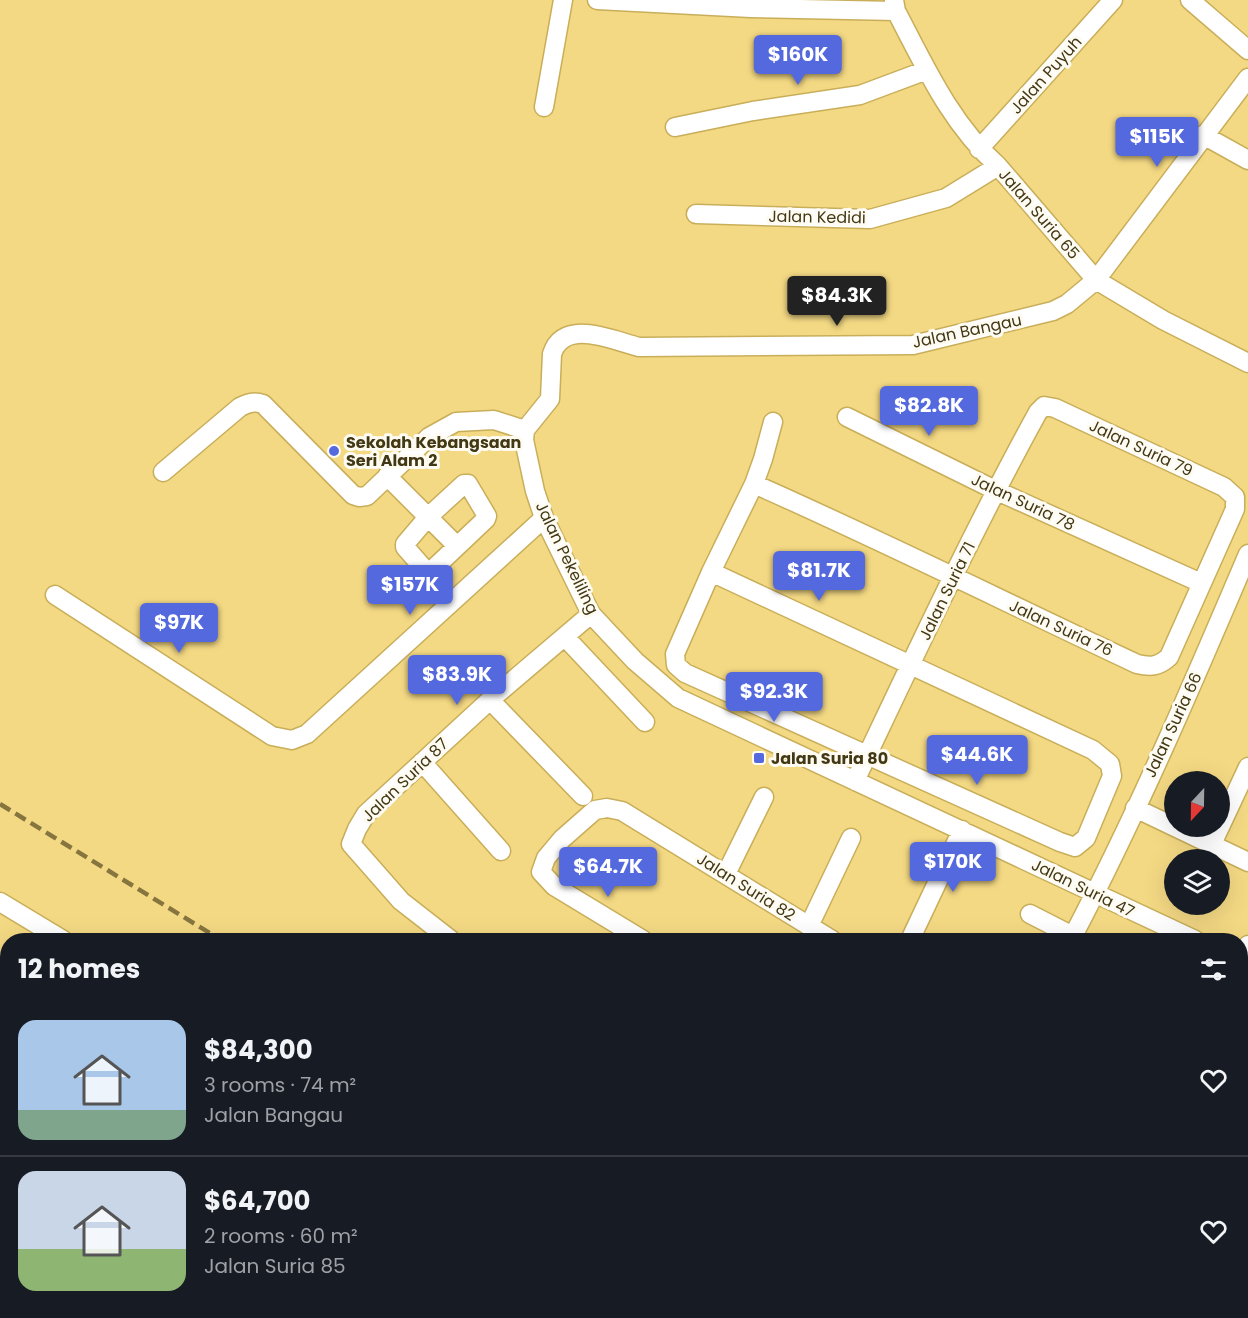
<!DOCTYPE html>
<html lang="en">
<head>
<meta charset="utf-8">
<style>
	:root { --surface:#171b24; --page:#242831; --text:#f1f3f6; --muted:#9ea1a6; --line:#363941; --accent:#5569df }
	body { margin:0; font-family:Poppins,sans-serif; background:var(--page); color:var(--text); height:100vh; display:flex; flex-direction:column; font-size:22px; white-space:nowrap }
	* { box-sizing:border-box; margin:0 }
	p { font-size:20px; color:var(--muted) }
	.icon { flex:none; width:33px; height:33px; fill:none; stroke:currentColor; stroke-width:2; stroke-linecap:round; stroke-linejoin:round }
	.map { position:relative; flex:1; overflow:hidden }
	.drawer { position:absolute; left:0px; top:933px; width:1248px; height:386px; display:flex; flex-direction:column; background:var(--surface); border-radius:24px 24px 0 0; box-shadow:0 6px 24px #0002 }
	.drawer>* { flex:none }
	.needle { width:39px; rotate:202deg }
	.controls { position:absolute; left:1164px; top:771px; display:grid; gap:12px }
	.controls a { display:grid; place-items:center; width:66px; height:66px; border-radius:50%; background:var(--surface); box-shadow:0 6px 24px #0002; font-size:30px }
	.price { position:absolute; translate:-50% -51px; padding:0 14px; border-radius:6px; background:var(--accent); color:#fff; font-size:20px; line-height:39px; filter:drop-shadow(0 2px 3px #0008) }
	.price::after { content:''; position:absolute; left:50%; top:36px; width:18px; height:14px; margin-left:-9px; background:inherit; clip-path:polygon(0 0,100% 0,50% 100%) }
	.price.on { background:#222; color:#fff }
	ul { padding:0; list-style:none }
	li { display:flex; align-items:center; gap:18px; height:150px; padding:0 18px }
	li+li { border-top:2px solid var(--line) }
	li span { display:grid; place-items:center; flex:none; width:168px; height:120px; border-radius:18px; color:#555 }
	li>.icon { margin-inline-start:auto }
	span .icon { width:72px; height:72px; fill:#fffc; stroke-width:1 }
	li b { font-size:26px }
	h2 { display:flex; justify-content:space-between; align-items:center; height:72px; padding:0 18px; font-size:26px }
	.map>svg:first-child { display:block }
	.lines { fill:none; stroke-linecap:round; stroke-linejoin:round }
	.minor-casing { stroke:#c9ae5a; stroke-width:21 }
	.minor { stroke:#fff; stroke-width:18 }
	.rail { stroke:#86753e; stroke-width:4.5; stroke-dasharray:12 6; stroke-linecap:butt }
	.poi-dot { fill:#5569df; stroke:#fefbf3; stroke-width:2 }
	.labels { text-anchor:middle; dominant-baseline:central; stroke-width:6; stroke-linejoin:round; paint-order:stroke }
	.street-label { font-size:16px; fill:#433814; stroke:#fefbf3 }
	.poi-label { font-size:16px; font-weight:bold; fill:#433814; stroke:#fefbf3; text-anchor:start }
</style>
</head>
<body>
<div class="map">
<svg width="1248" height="1318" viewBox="0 0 1248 1318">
	<rect width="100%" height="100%" fill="#f4d984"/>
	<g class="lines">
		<g class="minor-casing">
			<path id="minor" d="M597,0L751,8L896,11
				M894,0L896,11C925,66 950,123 998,166L1096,280L1163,320L1248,363
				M1190,0L1248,50
				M544,107L563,0
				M675,127L753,111L860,95L927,70
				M1203,135L1248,160
				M979,149L1113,0
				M696,214L870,219L946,198L998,166
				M847,417L995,490L1201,583
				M163,472L240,407C248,403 254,401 263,404L353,495L359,497L367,496L429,437L456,422L494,420L525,430
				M387,476L428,517L405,544V547L426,571L430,572L486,519L487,516L468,484H464L428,517L457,546
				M754,484C883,541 1009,604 1137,664C1150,667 1158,667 1169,657L1235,509V497L1224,487L1055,408L1044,406L1038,412C972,532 914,657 855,781
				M711,572L1093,750L1110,764L1112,776L1086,838L1075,847L1060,842L685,673L676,665L675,654L711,572L754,484L763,459L773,422
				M55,595L272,736L292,740L307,734L544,518
				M565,637L645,722
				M490,700L583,796
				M422,762L501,851
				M1135,808L1248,862
				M1212,844L1248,767
				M726,874L764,797
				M0,902L63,940
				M1030,914L1073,936C1138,812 1193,683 1248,554
				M809,926L851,838
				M451,940L401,901L351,844L357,829L366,814L490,700L591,614
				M643,940L554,886L541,872L546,858L562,839L595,810L607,808L622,811L832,940
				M910,940L962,830
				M1195,940L678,698L635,661L591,614L544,518L535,491L524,440L525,430L550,399L552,354C564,317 614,341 639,347L913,345L1053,311L1067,304L1096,280L1248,78
				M1241,960L1248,945
				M0,992L8,991
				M1240,1024L1248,1022
				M0,1111L8,1150
				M1240,1142L1248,1125
				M1240,1158L1248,1162
				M1240,1290L1248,1274
				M38,1311L40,1318
				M143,1311L144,1318
				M441,1311L486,1318
				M65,1318L100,1311
				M1095,1318L1096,1311
				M1161,1318L1164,1311
				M1228,1318L1231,1311"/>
		</g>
		<use href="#minor" class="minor"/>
		<path class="rail" d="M0,804L221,940
			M822,1311L833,1318"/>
	</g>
	<g class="poi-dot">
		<circle cx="334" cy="451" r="6"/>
		<rect x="753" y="752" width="12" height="12" rx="3"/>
	</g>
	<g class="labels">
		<g class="street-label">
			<text transform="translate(1046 75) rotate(-48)">Jalan Puyuh</text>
			<text transform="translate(1039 214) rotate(49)">Jalan Suria 65</text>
			<text transform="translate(817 217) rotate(1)">Jalan Kedidi</text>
			<text transform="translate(967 331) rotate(-12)">Jalan Bangau</text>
			<text transform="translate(1141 448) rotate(25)">Jalan Suria 79</text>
			<text transform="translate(1023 502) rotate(25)">Jalan Suria 78</text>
			<text transform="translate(567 558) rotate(64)">Jalan Pekeliling</text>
			<text transform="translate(947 591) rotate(-64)">Jalan Suria 71</text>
			<text transform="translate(1061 628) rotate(25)">Jalan Suria 76</text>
			<text transform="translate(1173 725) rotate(-65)">Jalan Suria 66</text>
			<text transform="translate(405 780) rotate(-44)">Jalan Suria 87</text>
			<text transform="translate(746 887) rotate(32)">Jalan Suria 82</text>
			<text transform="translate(1083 888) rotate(26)">Jalan Suria 47</text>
		</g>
		<g class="poi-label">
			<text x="346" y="442">Sekolah Kebangsaan<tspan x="346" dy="18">Seri Alam 2</tspan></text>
			<text x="771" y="758">Jalan Suria 80</text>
		</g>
	</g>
</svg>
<div class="controls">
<a><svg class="needle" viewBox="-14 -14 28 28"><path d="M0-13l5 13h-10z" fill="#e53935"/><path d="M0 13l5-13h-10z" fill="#9ea1a6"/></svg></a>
<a><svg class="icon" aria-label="layers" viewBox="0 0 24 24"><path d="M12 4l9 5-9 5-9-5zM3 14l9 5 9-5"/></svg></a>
</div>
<b class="price" style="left:798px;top:86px">$160K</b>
<b class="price" style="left:1157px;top:168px">$115K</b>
<b class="price on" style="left:837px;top:327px">$84.3K</b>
<b class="price" style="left:929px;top:437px">$82.8K</b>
<b class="price" style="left:819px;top:602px">$81.7K</b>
<b class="price" style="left:410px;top:616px">$157K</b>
<b class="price" style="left:179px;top:654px">$97K</b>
<b class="price" style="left:457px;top:706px">$83.9K</b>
<b class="price" style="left:774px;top:723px">$92.3K</b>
<b class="price" style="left:977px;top:786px">$44.6K</b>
<b class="price" style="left:953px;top:893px">$170K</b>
<b class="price" style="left:608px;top:898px">$64.7K</b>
<section class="drawer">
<h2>12 homes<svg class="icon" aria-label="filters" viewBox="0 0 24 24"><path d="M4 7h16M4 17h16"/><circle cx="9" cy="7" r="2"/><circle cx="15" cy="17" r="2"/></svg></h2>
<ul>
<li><span style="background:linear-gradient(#a9c7e8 75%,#7fa58c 0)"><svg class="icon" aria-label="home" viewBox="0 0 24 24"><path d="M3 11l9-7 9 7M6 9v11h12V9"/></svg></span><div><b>$84,300</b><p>3 rooms · 74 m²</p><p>Jalan Bangau</p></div><svg class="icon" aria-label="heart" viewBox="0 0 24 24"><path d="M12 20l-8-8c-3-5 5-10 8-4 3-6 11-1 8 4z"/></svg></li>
<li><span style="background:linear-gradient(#c9d6e8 65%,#8fb573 0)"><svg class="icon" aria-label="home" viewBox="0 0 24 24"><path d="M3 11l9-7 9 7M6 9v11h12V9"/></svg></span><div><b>$64,700</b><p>2 rooms · 60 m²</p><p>Jalan Suria 85</p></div><svg class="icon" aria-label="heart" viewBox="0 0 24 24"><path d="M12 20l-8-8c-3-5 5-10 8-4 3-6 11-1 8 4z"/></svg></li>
</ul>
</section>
</div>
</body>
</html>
